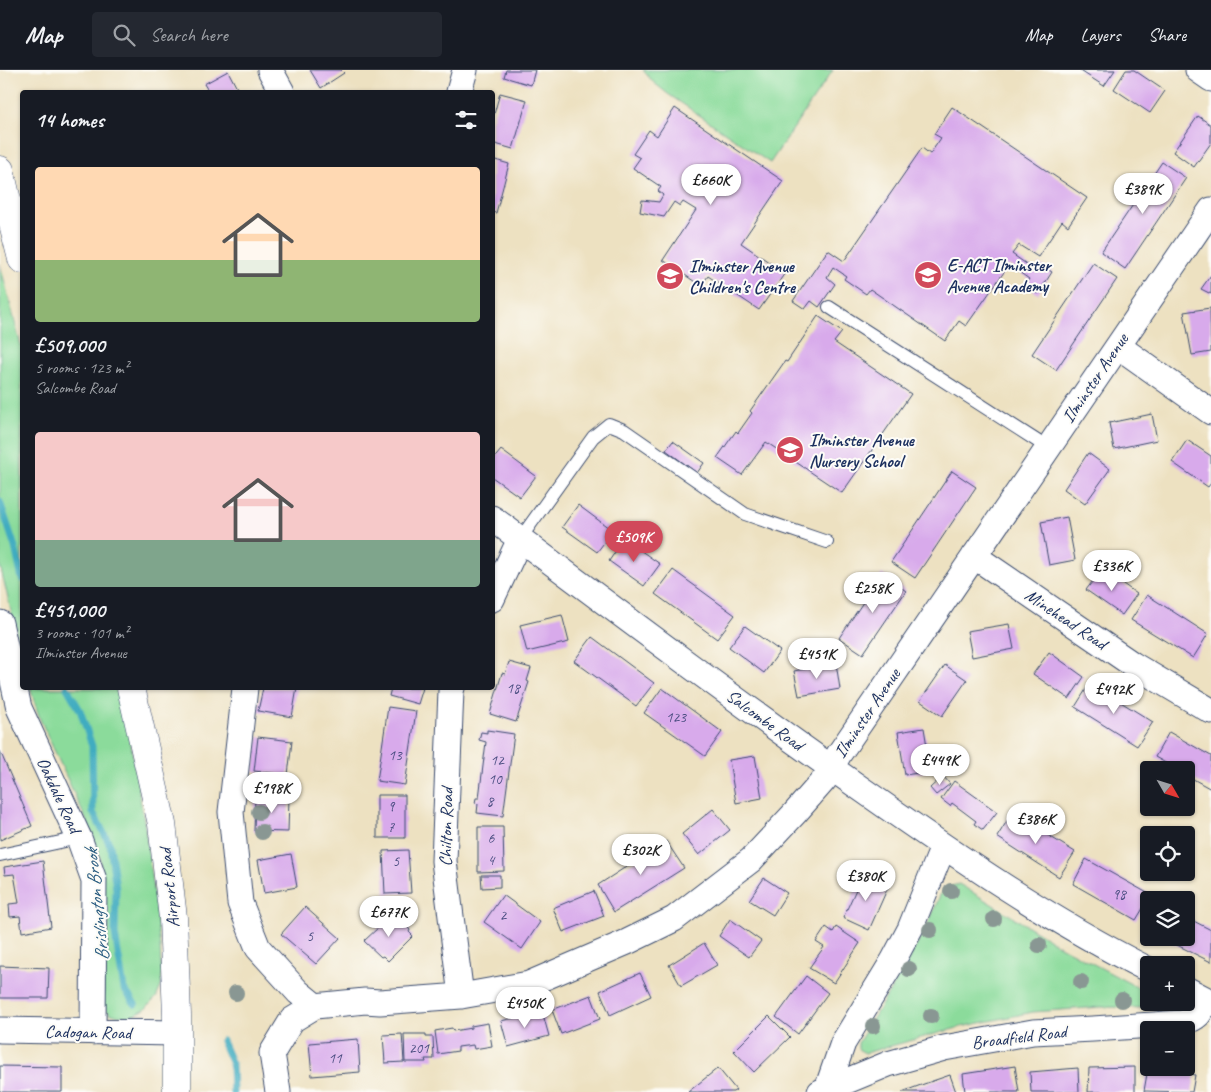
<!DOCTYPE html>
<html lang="en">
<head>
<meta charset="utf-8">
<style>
	:root { --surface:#171b24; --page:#242831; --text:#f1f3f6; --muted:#9ea1a6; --line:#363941; --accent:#d1495b }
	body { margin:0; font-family:Caveat,sans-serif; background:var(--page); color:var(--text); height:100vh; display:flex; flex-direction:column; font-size:19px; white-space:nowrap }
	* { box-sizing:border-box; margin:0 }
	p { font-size:16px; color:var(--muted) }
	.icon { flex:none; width:28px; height:28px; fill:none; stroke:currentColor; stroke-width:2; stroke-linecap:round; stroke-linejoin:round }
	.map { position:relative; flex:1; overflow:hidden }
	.panel { position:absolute; left:20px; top:20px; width:475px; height:600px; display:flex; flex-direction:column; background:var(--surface); border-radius:5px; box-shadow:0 1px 4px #0004 }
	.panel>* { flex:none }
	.needle { width:32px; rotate:129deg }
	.buttons { position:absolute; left:1140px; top:691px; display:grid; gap:10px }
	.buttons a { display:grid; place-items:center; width:55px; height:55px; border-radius:5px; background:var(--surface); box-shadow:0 1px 4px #0004; font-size:25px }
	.price { position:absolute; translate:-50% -42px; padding:0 11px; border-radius:18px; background:#fff; color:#222; font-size:16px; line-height:32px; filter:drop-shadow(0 1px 2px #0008) }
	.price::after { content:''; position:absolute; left:50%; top:30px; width:15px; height:11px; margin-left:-8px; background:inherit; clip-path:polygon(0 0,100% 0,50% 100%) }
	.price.active { background:var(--accent); color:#fff }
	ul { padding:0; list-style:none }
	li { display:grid; align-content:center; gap:10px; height:265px; padding:0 15px }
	li span { display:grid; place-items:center; height:155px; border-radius:5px; color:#555 }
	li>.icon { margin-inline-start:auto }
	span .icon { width:90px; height:90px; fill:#fffc; stroke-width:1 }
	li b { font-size:21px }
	h2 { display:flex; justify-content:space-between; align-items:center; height:60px; padding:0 15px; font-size:21px }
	header { display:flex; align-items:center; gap:30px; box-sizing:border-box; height:70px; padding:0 25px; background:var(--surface); border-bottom:1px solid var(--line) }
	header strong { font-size:24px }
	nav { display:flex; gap:28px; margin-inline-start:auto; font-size:18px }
	.search { width:350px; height:45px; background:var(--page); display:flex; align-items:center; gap:12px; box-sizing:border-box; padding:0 18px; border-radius:5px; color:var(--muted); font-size:19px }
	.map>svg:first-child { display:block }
	.green { fill:#8bdb9b; stroke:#53857c }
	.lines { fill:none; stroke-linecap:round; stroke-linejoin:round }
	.stream { stroke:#41acc0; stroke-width:7 }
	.building { fill:#d8aaeb }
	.lane-casing { stroke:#3a4a6d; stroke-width:14 }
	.street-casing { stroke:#3a4a6d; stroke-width:27 }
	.highway-casing { stroke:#3a4a6d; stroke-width:29 }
	.lane { stroke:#fff; stroke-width:12 }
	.street { stroke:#fff; stroke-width:25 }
	.highway { stroke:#fff; stroke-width:28 }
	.tree { fill:#899793 }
	.labels { text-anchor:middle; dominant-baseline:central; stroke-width:4; stroke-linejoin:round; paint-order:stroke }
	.number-label { font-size:15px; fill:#4a4e81 }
	.poi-label { font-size:18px; font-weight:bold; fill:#1b2f5e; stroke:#fdfcf7; text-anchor:start }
	.street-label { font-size:18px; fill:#1b2f5e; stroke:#fdfcf7 }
	.water-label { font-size:19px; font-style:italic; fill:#285b80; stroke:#fdfcf7 }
</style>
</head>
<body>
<header>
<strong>Map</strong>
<div class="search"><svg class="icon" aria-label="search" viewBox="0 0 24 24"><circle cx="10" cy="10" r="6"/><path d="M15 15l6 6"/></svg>Search here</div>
<nav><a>Map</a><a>Layers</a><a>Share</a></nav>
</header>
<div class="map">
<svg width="1211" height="1022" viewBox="0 0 1211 1022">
	<rect width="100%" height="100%" fill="#fdfcf7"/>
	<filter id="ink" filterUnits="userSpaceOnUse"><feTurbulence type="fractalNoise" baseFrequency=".02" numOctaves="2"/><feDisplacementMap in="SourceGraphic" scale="10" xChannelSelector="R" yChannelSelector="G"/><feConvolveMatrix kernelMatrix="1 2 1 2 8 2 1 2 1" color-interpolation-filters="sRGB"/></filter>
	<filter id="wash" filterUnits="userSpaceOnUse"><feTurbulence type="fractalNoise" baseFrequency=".0096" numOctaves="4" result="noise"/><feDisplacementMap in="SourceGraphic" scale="20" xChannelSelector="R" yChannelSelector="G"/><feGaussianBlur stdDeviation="1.12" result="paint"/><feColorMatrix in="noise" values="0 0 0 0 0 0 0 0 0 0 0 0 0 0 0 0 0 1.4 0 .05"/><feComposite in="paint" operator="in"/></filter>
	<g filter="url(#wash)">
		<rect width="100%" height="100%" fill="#ede1c1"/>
		<path class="green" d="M643,0H833L770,93L668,24L653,12Z
			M0,194L22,280V587L0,495Z
			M30,618H118L126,647L145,757L160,876L162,914L156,928L145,939L132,946H118L109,943L103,936L102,813L100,787L88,754L40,649Z
			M959,814L1060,876L1144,921L1149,925V932L1151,933L1148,938L1101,937L1033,942L961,957L865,983L858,979V973L901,903L926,859L940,825L948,817Z"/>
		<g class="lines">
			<path class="stream" d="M0,432L15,477L22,509
				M67,618L80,640L92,676L93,742L110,775L116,819L115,864L124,919L135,934
				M222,971L232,994L233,1022"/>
		</g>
		<g id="blocks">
			<path class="building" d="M310,0H341L344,3L321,18Z
				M506,0H535L531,15L504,7Z
				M1079,0H1115L1104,16Z
				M1126,0H1134L1165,21L1150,43L1114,19Z
				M228,1L239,22H209L204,14Z
				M500,23L527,30L513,79L492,73V51Z
				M952,37L1087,128L1068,156L1062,151L1038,187L1019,175L1012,184L1035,200L1039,194L1052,202L1038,224L1025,215L1029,209L1009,195L966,256L959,251L945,271L870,219L866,224L844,209L846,206L833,197L827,207L835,214L819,237L811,231L805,239L793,231L828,180L844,191L922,78L930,84L941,68L934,64Z
				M675,38L783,111L741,173L785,203L759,240L708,206L701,216L663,190L696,140L683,132L680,136L674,132L664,147L640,142L642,130L659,132L663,125L658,121L661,117L633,98L640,88L633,84L649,60L657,66Z
				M1198,46L1211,55V73L1194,97L1173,82Z
				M492,89L509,94L496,143L492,142Z
				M1162,92L1186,108L1125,199L1101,182Z
				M1093,193L1117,209L1056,300L1032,284Z
				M1211,205V224L1201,219Z
				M1210,238L1211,282L1192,285L1184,242Z
				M818,246L842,262L834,272L911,324L842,423L766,372L742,405L717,388L736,361L738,363L752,343L750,341L785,291L787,292Z
				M1152,344L1157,370L1114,379L1109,353Z
				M1187,370L1211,386V413L1208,417L1172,392Z
				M673,371L704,393L697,403L666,380Z
				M501,380L536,406L520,427L492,407V391Z
				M1088,383L1110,399L1085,434L1064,419Z
				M952,401L976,417L915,508L891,492Z
				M578,435L613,461L597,482L562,457Z
				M1067,447L1075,490L1049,495L1041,452Z
				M624,469L660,494L644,516L609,491Z
				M1102,499L1137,524L1122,545L1086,520Z
				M673,500L735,545L717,569L655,524Z
				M882,504L906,521L863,584L839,568Z
				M1147,525L1208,564L1193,588L1131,550Z
				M562,545L569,572L527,582L520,555Z
				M1009,554L1014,579L972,587L967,561Z
				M745,556L780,581L764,603L729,577Z
				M592,567L654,613L636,636L574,591Z
				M1049,582L1084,607L1069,629L1033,604Z
				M509,592L531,598L527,611L529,612L516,652L490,644L502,603L505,604Z
				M836,593L840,619L799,626L794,601Z
				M945,595L967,610L942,646L920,631Z
				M1090,613L1153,652L1137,676L1075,637Z
				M263,618H297L292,647L258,641Z
				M391,618H423L418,634L389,626Z
				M662,618L722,662L705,686L644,643Z
				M388,637L416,641L405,715L377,711Z
				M924,658L931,701L905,705L898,662Z
				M487,660L514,664L503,746L477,743L478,734L475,733L476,728H479L486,672L479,670L481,662L487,663Z
				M1169,662L1211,686V719L1186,705V700H1178L1155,687Z
				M258,667L292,671L288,705L254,701Z
				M0,681L32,756L0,770Z
				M755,686L762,728L736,733L729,690Z
				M943,706L950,714L936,725L930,718Z
				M954,711L997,742L983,760L974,754L976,751L952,733L950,736L941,729Z
				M377,725H405V768H377Z
				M255,727L289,728L288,762L254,761Z
				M713,739L730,760L699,785L682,764Z
				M1012,743L1075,782L1059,807L997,767Z
				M478,757H503L504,801L478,802Z
				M666,771L684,798L614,842L598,815Z
				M408,780L411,823L385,824L383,781Z
				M291,784L297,817L264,823L258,790Z
				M1086,789L1151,825L1136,850L1073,814Z
				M43,791L51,857L22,862L20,846L10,847L9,834L19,833L14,804L5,805L4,797Z
				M863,804L889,815L869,860L843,848Z
				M481,805H500V817L482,818Z
				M764,808L787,823L773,845L749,830Z
				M594,821L604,846L563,862L553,838Z
				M503,825L540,852L522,879L484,852Z
				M305,837L340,868L316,894L281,864Z
				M394,843L410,860L409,862L413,866L388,891L383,886L381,887L364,871Z
				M1186,847L1211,860V892L1163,868H1186Z
				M730,849L761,871L749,887L719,866Z
				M826,857L833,862L836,857L860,873L834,913L809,898L824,877L816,872Z
				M704,873L717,895L681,916L669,895Z
				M0,896L49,898L48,928H0Z
				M640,903L651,926L610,945L600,921Z
				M806,906L828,923L798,964L776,947Z
				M591,925L600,949L561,964L552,940Z
				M542,941L549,966L508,977L501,951Z
				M769,946L790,967L754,1002L734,981Z
				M488,953L492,976L474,979L473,975L458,977V981L438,984L435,961L452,958L453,961L471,958V956Z
				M402,964L404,992L385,993L383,965Z
				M404,964H426V967H433L434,989H425L426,992H405Z
				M358,969L360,1002L312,1006L309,973Z
				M0,996L62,997V1022H0Z
				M1015,996L1019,1022H965L963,1004Z
				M1135,997V1022H1088L1089,998Z
				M718,998L736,1020L733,1022H688Z
				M1078,998L1079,1022H1031L1030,1002Z
				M1148,998L1195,1005L1192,1022L1144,1021Z
				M950,1005L956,1022H902L921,1015Z"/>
		</g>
	</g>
	<g filter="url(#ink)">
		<use href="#blocks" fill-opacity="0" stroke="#3a4a6d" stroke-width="1"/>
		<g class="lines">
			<g class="lane-casing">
				<path id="lane" d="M829,237L1048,378
					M520,469L593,367L609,354L624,360L745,444L827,472
					M0,785L79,768"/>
			</g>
			<g class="street-casing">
				<path id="street" d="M270,0L282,22
					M1198,0L1211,9
					M459,22L465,0
					M1118,276L1211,342
					M492,448C616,541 740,634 867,723C958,787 1050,850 1149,900
					M974,486L1132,594L1211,641
					M492,529L520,469
					M0,553L19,638L79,768L94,810L93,962
					M245,618L231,742L240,833L258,878L298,922L315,936
					M452,618L451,621L444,791L461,926
					M1186,919L1211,932
					M0,960L176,963
					M827,1019L843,973L893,891L910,859L943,777
					M278,1022L272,983L292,950L315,936L365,931L380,932L461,926L529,914L627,872L674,849L751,790L795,743L824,710L839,684L1211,140
					M820,1022L888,994L944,978L1033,962L1093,959L1182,953C1198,948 1200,945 1206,930"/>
			</g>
			<g class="highway-casing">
				<path id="highway" d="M0,100L6,126L22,189
					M131,618L162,754L173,848L177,945V1022"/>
			</g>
			<use href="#lane" class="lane"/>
			<use href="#street" class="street"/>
			<use href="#highway" class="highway"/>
		</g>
		<g class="tree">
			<circle cx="259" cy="742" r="8"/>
			<circle cx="262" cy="762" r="8"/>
			<circle cx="951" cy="821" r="8"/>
			<circle cx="994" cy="849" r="8"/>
			<circle cx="930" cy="860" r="8"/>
			<circle cx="1039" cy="875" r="8"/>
			<circle cx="909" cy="899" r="8"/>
			<circle cx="1081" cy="912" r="8"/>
			<circle cx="236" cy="923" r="8"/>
			<circle cx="1122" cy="930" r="8"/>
			<circle cx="931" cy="946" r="8"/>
			<circle cx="873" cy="956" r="8"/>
		</g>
	</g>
	<defs>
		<g id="school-disc" transform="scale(1.4375)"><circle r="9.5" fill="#d1495b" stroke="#fdfcf7"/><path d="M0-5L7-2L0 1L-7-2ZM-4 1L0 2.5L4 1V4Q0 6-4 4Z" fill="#fff"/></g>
	</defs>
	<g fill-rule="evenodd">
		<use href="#school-disc" x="928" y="205"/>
		<use href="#school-disc" x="670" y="206"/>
		<use href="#school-disc" x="790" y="380"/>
	</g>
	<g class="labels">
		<g class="number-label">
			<text x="513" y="618">18</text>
			<text x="676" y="647">123</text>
			<text x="395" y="685">13</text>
			<text x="497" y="690">12</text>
			<text x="495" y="709">10</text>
			<text x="490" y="731">8</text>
			<text x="391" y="736">9</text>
			<text x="391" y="757">7</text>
			<text x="491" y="768">6</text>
			<text x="491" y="790">4</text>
			<text x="396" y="791">5</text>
			<text x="1119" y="824">98</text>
			<text x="503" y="845">2</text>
			<text x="310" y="866">5</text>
			<text x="419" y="978">201</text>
			<text x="335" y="988">11</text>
		</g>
		<g class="poi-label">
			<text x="947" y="195">E-ACT Ilminster<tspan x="947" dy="21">Avenue Academy</tspan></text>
			<text x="689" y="196">Ilminster Avenue<tspan x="689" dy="21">Children's Centre</tspan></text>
			<text x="809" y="370">Ilminster Avenue<tspan x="809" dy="21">Nursery School</tspan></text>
		</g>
		<g class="street-label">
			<text transform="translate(1095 308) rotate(-56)">Ilminster Avenue</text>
			<text transform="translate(1066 549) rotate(34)">Minehead Road</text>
			<text transform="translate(867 643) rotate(-56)">Ilminster Avenue</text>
			<text transform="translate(765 650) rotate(36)">Salcombe Road</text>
			<text transform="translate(59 725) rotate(65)">Oakdale Road</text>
			<text transform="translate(446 757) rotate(-89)">Chilton Road</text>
			<text transform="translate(169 818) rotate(-96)">Airport Road</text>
			<text transform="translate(88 962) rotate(1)">Cadogan Road</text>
			<text transform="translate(1019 967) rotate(-7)">Broadfield Road</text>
		</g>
		<g class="water-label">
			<text transform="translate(97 835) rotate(-96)">Brislington Brook</text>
		</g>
	</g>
</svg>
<div class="buttons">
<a><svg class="needle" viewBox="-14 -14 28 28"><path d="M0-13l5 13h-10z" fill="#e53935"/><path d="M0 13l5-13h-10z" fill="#9ea1a6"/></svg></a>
<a><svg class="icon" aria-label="locate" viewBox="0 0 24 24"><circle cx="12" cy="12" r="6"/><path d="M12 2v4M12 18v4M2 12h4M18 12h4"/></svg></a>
<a><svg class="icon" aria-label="layers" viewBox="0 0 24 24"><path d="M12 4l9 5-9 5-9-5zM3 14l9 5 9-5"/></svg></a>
<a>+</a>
<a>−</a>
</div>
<b class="price" style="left:711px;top:136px">£660K</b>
<b class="price" style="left:1143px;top:145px">£389K</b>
<b class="price active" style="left:634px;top:493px">£509K</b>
<b class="price" style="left:1112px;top:522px">£336K</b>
<b class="price" style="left:873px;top:544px">£258K</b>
<b class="price" style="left:817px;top:610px">£451K</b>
<b class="price" style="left:1114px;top:645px">£492K</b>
<b class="price" style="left:940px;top:716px">£449K</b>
<b class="price" style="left:272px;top:744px">£198K</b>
<b class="price" style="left:1036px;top:775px">£386K</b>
<b class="price" style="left:641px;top:806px">£302K</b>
<b class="price" style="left:866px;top:832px">£380K</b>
<b class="price" style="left:389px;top:868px">£677K</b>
<b class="price" style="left:525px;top:959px">£450K</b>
<section class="panel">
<h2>14 homes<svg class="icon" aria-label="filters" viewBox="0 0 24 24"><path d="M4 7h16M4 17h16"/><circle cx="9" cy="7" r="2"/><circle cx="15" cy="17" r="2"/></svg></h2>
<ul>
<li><span style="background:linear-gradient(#ffd9b3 60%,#8fb573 0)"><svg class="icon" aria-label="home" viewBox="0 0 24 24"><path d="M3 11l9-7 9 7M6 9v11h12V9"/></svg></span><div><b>£509,000</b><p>5 rooms · 123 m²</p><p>Salcombe Road</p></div></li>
<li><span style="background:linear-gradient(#f6c9c9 70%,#7fa58c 0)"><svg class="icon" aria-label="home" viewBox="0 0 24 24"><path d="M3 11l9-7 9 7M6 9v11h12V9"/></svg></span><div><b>£451,000</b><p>3 rooms · 101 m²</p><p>Ilminster Avenue</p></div></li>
</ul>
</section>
</div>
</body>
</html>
